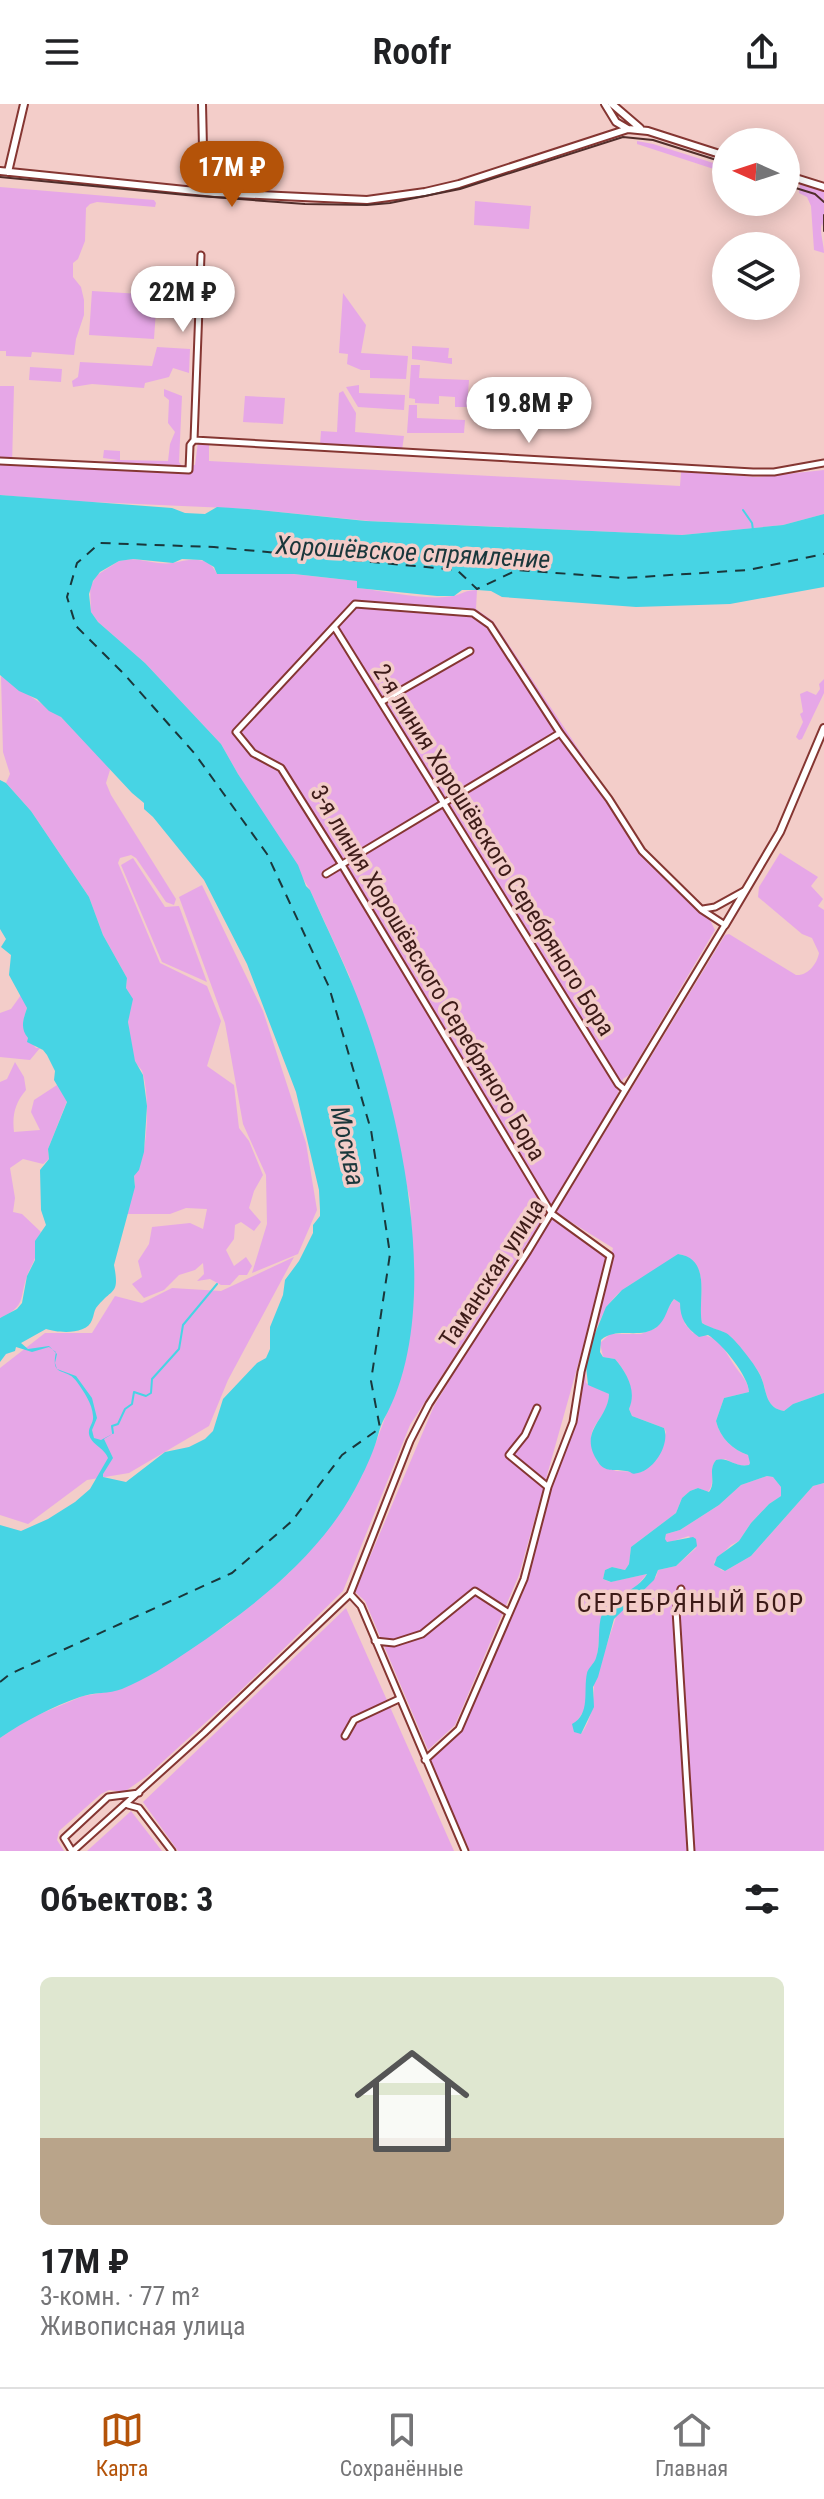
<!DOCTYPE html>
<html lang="ru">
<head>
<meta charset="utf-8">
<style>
	:root { --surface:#fff; --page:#f2f2f2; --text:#202124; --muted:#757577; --line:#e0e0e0; --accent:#b45309 }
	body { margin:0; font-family:"Roboto Condensed",sans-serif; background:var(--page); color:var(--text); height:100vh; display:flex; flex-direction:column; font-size:30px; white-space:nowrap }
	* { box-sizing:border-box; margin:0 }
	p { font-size:26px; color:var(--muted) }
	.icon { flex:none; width:44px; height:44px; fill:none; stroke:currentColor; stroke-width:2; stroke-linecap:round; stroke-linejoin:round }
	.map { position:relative; height:1747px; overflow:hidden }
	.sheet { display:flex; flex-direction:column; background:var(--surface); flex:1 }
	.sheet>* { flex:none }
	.needle { width:52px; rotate:273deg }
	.controls { position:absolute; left:712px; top:24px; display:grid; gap:16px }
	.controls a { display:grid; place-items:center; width:88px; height:88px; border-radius:50%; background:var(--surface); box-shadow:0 4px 20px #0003; font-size:40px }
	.price { position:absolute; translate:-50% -68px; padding:0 18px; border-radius:28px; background:#fff; color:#222; font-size:26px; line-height:52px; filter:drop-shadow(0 2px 4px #0008) }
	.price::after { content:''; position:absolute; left:50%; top:48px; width:24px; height:18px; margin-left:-12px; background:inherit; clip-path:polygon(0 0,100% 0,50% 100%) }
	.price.active { background:var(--accent); color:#fff }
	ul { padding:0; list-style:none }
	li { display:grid; align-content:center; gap:16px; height:424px; padding:0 40px }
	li+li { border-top:2px solid var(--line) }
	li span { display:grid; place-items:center; height:248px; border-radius:12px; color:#555 }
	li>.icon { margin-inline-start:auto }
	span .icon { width:144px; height:144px; fill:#fffc; stroke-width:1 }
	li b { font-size:34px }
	h2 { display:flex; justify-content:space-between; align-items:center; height:96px; padding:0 40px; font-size:34px }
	header { display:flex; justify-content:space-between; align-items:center; height:104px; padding:0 40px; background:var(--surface); font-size:36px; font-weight:600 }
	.menu { display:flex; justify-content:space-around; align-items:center; height:112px; border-top:2px solid var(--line); background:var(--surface); font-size:22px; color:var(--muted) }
	.menu a { display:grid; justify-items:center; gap:4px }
	.menu .active { color:var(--accent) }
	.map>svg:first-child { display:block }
	.green { fill:#e6a7e7 }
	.water { fill:#47d4e4 }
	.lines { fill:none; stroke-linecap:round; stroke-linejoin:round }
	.stream { stroke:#47d4e4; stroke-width:2 }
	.ferry { stroke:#1a373b; stroke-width:2; stroke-dasharray:10 8; stroke-linecap:butt }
	.minor-casing { stroke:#853632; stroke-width:9 }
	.tertiary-casing { stroke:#853632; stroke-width:10 }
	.minor { stroke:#fff; stroke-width:5 }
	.tertiary { stroke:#fff; stroke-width:6 }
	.tram { stroke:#512e2b; stroke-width:2 }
	.labels { text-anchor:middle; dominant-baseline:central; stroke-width:7; stroke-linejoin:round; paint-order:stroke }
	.street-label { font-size:24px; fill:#3d1b18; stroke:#f3cdc9 }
	.water-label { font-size:26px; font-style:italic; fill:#1a373b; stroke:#f3cdc9 }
	.neighbourhood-label { font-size:26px; letter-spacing:2px; fill:#3d1b18; stroke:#f3cdc9 }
</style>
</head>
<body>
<header><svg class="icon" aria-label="menu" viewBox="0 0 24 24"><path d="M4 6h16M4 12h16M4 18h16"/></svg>Roofr<svg class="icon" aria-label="share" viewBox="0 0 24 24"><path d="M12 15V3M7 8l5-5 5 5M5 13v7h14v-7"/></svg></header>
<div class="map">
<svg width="824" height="1747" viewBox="0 0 824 1747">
	<rect width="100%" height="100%" fill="#f3cdc9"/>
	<path class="green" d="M637,37L653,40L726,63V69L637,40Z
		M800,80L824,88V127L822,119C819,127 824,140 824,149L814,146L811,102L807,93L799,89Z
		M0,83L154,96L156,99L155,103L97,98L90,100L86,104L85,137L78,155L73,159V173L81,183L84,196V211L76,235L74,251L32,248L31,253L6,252V247H0Z
		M475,97L531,102L529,125L474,121Z
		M92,187L157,191L154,235L89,231Z
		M343,189L366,221L361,249L408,252L406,275L370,274V266H361L347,260L348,250L339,249Z
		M412,242L449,244L448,254H452V260L412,255Z
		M157,243L190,245L189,269L173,264L169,273L145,279L144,284L92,280L73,283L72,277L78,273L80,258L152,262Z
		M411,261H420L419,274L469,276L467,303H455V293L439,292V300L415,299V295L409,294Z
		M30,263L62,265L61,278L29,276Z
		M359,281V289L405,291L404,306L358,303L346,283Z
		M0,282H14L12,361L58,363L65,357L100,358L118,356L103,354L104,346L120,347V356L168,357L170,340L175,328L168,319L169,296L164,292V285L182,292L179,358L181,361H195L198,338H209V357L680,382L681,368L757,373L824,366V410L783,421L682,431L369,417L250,405L69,397L0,391Z
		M343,287L356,309L355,328L404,332L402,346L320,341L321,327L337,328L339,289Z
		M245,292L285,294L283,320L243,318Z
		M409,301H417V314L465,316L464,329H407Z
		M132,455C144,456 161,461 172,459C189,456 208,450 217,470H293L357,477L358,484C385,487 426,497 453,492C462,490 466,486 477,486L476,505L493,517L646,746L700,801L698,805L710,816L715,826L629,971L623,975L615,997L554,1099L546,1103L543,1115L410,1321L343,1487L239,1588L147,1672L124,1688L109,1686L101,1690L59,1727L57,1736L64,1747H0V1634L28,1615L83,1592L118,1586L146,1573L228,1520L289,1469L324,1430L353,1389L375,1341L399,1276L413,1205L414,1170L410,1096L383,973L349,871L310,786L238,670L221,640L145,559L98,518L91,508L90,483L97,471L119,457Z
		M1,572L61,613L108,662L110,666L106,679L111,691L176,795L174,801L166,798L136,754L131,751L120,754L118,759L160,859L207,882L221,917L207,962L234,981L239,1024L249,1037L263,1071L254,1087L249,1104L261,1118L254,1127L241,1118L235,1121L234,1135L226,1146L234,1162L246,1153L252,1162L247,1171H239L230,1181H221L210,1175L197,1177L204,1170L203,1159L195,1166L179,1171L164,1186L144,1194L132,1180L142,1173L138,1157L149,1140L152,1123L190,1119L203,1125L207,1105L186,1104L170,1110H127L135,1081L134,1072C149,1054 150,989 142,967C140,963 136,961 135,957C133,952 130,933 129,926C125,909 136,899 126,884L127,874L103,831L89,793L31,707L6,679L10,670L3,648Z
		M824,575V589L802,635L799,636L796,633L803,618L800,610L803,608L800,590L807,587L816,591L820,585L819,580Z
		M780,749L818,773L811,782L823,795L818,802L824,806V1289L793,1300L784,1307C762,1303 768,1281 758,1267C750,1256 741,1243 731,1233C723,1226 711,1225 702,1219C697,1197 713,1156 678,1150C660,1165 638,1174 620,1188C600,1204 582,1254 586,1279L609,1290C608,1321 578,1318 598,1359L616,1367L642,1368L657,1355L666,1328L664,1324L632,1312L629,1305C635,1286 628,1270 615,1255L603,1253L600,1239L610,1230H641L656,1224L674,1195L680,1199L685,1220L693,1229C724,1233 721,1243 737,1265C743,1273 748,1278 749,1288L724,1294L716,1317C720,1334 733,1346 748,1351L751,1357L749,1361C739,1363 734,1359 725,1355L716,1356C707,1367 717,1377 708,1388L698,1384L690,1387L682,1394L676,1409L631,1443L629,1460L625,1466L612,1463L605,1466L603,1475L610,1478L647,1470L634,1485L621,1491L602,1510L597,1552L588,1578L585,1605L577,1617L581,1630C592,1616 594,1596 594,1579L616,1513L650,1475L656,1473L658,1466L676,1462L696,1444L689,1432L667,1439L665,1435L666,1430L680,1426L719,1401L741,1381L767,1372L773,1373L781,1383V1392L769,1400L751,1419L739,1437L731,1441L714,1458L721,1466L725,1467L751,1452L813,1382L824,1379V1747H470L429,1657L461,1627L526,1476L550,1382L574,1326L584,1260L613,1144L558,1110L557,1107L725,831L729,830L796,871C808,872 817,860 819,849L812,834L802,830L758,793L759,783Z
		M133,754L165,803L179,802L207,878L162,858L121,761Z
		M202,781L263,907L306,1039L317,1106L298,1150L252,1169L267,1120L266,1071L243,1020L225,919L179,793Z
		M21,891L27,904C20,925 23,928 36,944H40L30,956L0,953V909L11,905Z
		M15,958L24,973L26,986C15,999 12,1011 14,1028L40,1026L31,1008L34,996L57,981L67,997L48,1045L49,1055L43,1060L23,1055L10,1064L15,1094L13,1108L22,1110L41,1128C35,1137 37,1144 35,1154C33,1160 29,1166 27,1172C19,1196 26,1202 0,1214V978L7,975Z
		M547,1116H554L608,1154L519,1471L455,1621L428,1646L365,1497L355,1488L434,1302Z
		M294,1153L228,1276L209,1322L129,1369L87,1376L28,1420L0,1411V1264L45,1229H92L115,1192L142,1199L172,1184L221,1187Z
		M346,1504L454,1747H178L143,1698Z
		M131,1707L162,1747H87Z"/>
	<path class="water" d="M0,391L172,404L185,409L205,410L217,403L248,405L366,417L682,431L783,421L824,410V483L730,500L636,503L502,493L491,487L477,486H462L454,492H437L357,484V477L294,470H217L214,463L202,456L182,455L173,459L133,455L119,457L100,468L93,477L89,490L91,508L98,518L145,559L221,640L238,670L298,761L306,782L310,786C328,827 348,866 363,908C403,1017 444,1209 384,1315C379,1324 378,1334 374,1344C369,1358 361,1374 354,1387C317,1454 252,1504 190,1546C168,1561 146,1575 122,1585C109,1590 94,1588 80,1593C51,1603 25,1617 0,1634V1421L21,1427L48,1415L75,1398L90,1385L108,1354C104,1343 91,1341 89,1330C88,1323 94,1319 93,1312C92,1299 84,1288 77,1278C67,1262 50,1275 56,1248L49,1243L32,1248L16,1243L15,1247L6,1250L0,1258V1214L17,1205L22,1199L27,1172L35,1156V1137L46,1121L41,1106L40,1066L49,1055L48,1045L67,998L54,976L55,967L47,951L43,946L27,938L28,934C20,924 23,916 27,904L9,871L11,851L1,843L6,835L0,825V676L6,679L31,707L89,793L103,831L127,874L126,884L133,895L128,918L135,957L143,971L147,1002L144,1048L139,1066L134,1072L135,1083L114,1161C120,1192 112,1183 96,1204C94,1207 94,1211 92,1216C87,1231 58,1229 46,1225L21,1239L28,1245L49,1242L57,1250L55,1259L57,1265L76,1272L92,1294L97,1314L92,1326L94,1334L101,1336L114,1329L104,1335L113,1354L103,1370V1373L126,1378L165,1348L189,1343L205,1335L213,1327L223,1295L257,1259L266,1254L270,1245V1223L283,1191L285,1176L299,1157L313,1129V1121L320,1112V1106L319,1086L296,988L247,860L204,776L153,713L144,705V699L132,689L61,613L49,607L37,595L19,587L0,571Z
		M678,1150C713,1155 697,1197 702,1219C710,1224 718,1225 726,1229C734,1233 758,1264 761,1273C767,1287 765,1304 784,1307L793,1300L824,1289V1379L813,1382L751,1452L725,1467L714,1461L717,1453L739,1437L751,1419L769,1400L781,1392V1383L773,1373L767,1372L741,1381L719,1401L680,1426L666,1430L665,1435L667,1438L693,1433L696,1435L697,1442L676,1462L658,1466L654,1476L614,1515L598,1573L593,1583L594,1603L581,1630L574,1628L572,1620C591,1610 583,1587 587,1569C588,1564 594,1560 596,1554C601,1540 597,1523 602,1510C610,1492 638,1487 647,1470L611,1478L603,1475L605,1466L612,1463L625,1466L629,1460L631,1443L676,1409L682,1394L690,1387L698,1384L709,1388C717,1377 707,1367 716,1356C728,1352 735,1364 749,1361L750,1359L748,1351C733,1346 720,1334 716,1317L724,1294L749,1288C749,1273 722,1239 708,1231L699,1233C686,1224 680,1214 680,1199L674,1195C667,1203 666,1216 657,1223C640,1236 617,1222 601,1236L600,1248L603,1253L615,1255C627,1269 637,1287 629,1305L632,1312L664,1324C670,1340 655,1365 638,1369C629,1371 634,1368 626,1367C615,1365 605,1369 598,1358C577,1326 608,1317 609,1290L588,1281L586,1262L591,1239L606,1203L622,1186Z"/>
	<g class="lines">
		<path class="stream" d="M743,406L752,419L753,426
			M113,1329L112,1322L118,1320L125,1305L132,1300L134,1288L146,1292L151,1289L152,1275L179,1245L183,1221L217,1180"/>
		<path class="ferry" d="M0,1578L10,1570L232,1469L292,1417L342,1351L380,1324L371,1277L390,1150L371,1026L329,883L267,750L195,650L125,571L76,522L67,493L77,459L100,439L214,443L457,466L477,485L517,466L624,474L748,466L824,450"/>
		<g class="minor-casing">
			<path id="minor" d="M194,336L753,368H774L824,359
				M0,357L189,366L190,341L194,336L201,151
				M335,524L618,980L624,985
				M381,598L470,547
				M326,770L560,629
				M703,805L715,803L744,787
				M537,1304L525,1331L509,1351L548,1383
				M681,1485L676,1506L691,1747
				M350,1490L361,1502L465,1747
				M375,1537L394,1539L422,1530L475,1487L509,1509
				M345,1632L354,1616L399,1595
				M128,1701L139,1704L172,1747
				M72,1747L64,1734L108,1693L139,1689
				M73,1747L204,1629L350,1490L410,1337L429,1300L528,1147L725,821L702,806L642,747L609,695L560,629L490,521L473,509L355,500L236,628L253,649L281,664L342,761L552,1110L610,1152L581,1268L573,1318L548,1383L524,1475L459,1625L425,1656"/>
		</g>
		<g class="tertiary-casing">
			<path id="tertiary" d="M202,0L204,88
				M605,0L616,18L628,25
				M612,0L640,24
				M0,67L215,89L367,96L425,88L459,80L628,25L648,27L726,52
				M8,68L24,0
				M786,71L824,83
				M725,821L780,728L824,624"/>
		</g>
		<use href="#minor" class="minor"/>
		<use href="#tertiary" class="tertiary"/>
		<path class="tram" d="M0,73L186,91L305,100L367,101L390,99L460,85L623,33L653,36L726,59
			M786,81L815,90L824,98
			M824,111V127"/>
	</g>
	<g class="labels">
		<g class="street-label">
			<text transform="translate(494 746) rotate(58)">2-я линия Хорошёвского Серебряного Бора</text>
			<text transform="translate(428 869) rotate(59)">3-я линия Хорошёвского Серебряного Бора</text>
			<text transform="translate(492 1169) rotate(-57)">Таманская улица</text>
		</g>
		<g class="water-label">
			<text transform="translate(413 448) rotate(3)">Хорошёвское спрямление</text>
			<text transform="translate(348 1042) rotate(78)">Москва</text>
		</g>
		<g class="neighbourhood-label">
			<text x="691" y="1499">СЕРЕБРЯНЫЙ БОР</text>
		</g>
	</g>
</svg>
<div class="controls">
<a><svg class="needle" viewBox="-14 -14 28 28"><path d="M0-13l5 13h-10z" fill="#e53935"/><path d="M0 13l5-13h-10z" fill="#757577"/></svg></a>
<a><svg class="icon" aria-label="layers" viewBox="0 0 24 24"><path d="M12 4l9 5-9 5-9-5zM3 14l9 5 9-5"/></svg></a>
</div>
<b class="price active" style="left:232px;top:105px">17M ₽</b>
<b class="price" style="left:183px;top:230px">22M ₽</b>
<b class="price" style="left:529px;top:341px">19.8M ₽</b>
</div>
<section class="sheet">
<h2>Объектов: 3<svg class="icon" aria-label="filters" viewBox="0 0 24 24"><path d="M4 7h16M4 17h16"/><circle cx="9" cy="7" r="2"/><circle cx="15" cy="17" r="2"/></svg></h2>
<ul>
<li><span style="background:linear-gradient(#dfe7d0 65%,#b9a48a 0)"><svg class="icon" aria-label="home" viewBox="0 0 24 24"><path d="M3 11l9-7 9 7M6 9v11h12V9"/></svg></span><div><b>17M ₽</b><p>3-комн. · 77 m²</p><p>Живописная улица</p></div></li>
</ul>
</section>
<nav class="menu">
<a class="active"><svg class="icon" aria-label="map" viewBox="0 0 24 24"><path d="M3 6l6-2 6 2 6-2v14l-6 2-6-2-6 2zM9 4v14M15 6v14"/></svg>Карта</a>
<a><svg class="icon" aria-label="saved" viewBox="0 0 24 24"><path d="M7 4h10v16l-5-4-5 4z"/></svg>Сохранённые</a>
<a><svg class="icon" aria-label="home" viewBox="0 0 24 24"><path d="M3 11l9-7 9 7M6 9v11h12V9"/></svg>Главная</a>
</nav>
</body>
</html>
